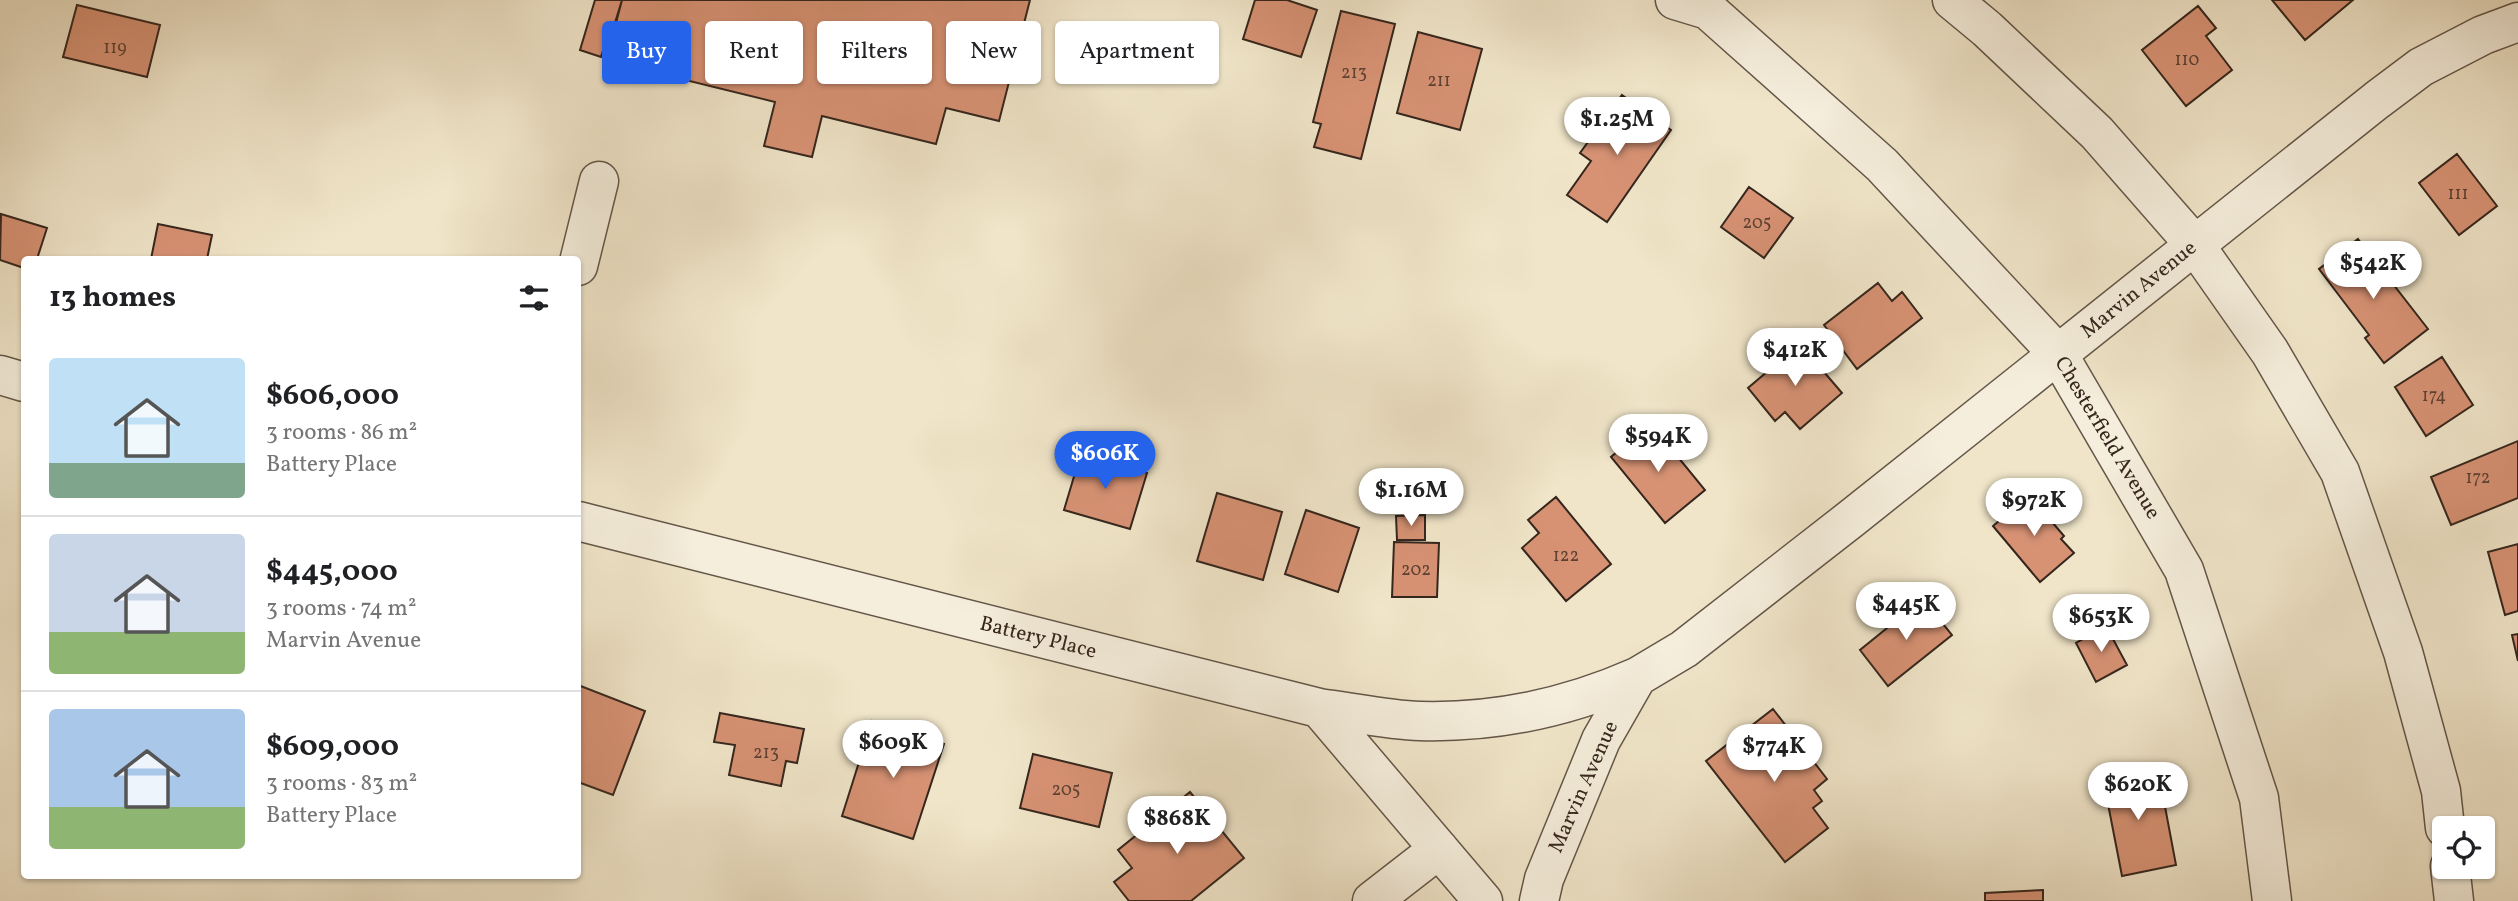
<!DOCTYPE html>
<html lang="en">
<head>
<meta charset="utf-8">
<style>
	:root { --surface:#fff; --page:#f6f6f6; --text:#202124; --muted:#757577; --line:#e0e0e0; --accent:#2563eb }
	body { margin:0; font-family:Vollkorn,serif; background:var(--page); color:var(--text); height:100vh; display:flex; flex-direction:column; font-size:26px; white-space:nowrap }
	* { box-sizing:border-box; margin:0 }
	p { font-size:23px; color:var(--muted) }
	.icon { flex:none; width:38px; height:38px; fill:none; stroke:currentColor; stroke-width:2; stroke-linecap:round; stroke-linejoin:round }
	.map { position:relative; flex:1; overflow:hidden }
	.panel { position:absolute; left:21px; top:256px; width:560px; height:623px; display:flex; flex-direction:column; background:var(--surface); border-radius:7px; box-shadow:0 2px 5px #0004 }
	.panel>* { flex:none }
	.banner { position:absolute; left:602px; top:21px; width:665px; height:63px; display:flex; gap:14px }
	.fabs { position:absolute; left:2432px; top:816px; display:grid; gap:14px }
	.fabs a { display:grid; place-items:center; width:63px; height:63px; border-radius:7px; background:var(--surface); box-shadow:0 2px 5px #0004; font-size:35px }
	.price { position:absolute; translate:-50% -60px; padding:0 16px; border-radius:24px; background:#fff; color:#222; font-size:23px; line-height:46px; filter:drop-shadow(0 2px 4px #0008) }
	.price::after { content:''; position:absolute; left:50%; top:42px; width:21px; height:16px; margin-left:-10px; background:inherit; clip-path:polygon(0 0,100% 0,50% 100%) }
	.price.selected { background:var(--accent); color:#fff }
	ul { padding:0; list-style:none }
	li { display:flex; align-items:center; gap:21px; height:175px; padding:0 28px }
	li+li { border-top:2px solid var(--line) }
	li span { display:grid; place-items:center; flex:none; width:196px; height:140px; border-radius:7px; color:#555 }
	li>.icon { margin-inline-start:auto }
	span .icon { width:84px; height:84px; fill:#fffc; stroke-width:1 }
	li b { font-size:30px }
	h2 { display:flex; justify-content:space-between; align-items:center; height:84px; padding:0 28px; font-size:30px }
	.tag { padding:0 24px; border-radius:7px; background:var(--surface); box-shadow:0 2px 5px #0004; font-size:24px; line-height:63px }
	.tag.selected { background:var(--accent); color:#fff }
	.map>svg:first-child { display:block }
	.building { fill:#d79274; stroke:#35261d; stroke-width:2 }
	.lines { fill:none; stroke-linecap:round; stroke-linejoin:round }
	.minor-casing { stroke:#645648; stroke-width:41 }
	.minor { stroke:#f5eedc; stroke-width:38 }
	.labels { text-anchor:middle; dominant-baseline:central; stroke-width:5; stroke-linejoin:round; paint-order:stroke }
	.number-label { font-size:18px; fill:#5e4133 }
	.street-label { font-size:21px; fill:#35261d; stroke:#f5eedc }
</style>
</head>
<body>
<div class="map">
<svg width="2518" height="901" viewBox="0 0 2518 901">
	<rect width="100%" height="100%" fill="#f0e5c9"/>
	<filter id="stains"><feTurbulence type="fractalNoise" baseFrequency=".00286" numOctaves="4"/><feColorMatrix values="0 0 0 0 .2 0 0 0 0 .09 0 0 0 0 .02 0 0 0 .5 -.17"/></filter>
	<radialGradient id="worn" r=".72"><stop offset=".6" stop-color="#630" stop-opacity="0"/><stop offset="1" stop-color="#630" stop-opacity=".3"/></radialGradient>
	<path class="building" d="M595,0H622L610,39L607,38L601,57L580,50Z
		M622,0H1030L999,121L946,108L936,144L822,116L812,157L764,146L775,102L661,74L671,36L616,23Z
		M1255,0H1287L1317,10L1301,57L1243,39Z
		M2272,0H2353L2305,40Z
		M77,5L160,25L147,77L63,57Z
		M2198,6L2216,28L2206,36L2232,70L2186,106L2142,50Z
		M1341,11L1395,24L1361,159L1314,147L1321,124L1313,122Z
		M1418,32L1482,49L1460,130L1397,113Z
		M1622,95L1671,130L1607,222L1567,195L1591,161L1580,153Z
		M2457,154L2497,206L2459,235L2419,183Z
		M1749,187L1793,218L1764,258L1721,227Z
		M1,214L47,228L37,259H24V268L0,260Z
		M158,224L212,235L207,259H151Z
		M2358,239L2428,329L2384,363L2365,338L2369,335L2319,269Z
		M1878,283L1892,301L1902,292L1922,318L1857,369L1824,325Z
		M1800,344L1842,393L1800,429L1785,412L1775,421L1748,388Z
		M2442,357L2473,405L2426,436L2395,387Z
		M1651,424L1705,490L1665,523L1611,457Z
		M2518,441V498L2451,525L2431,477Z
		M1081,453L1147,473L1130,529L1064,510Z
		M1217,493L1282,512L1263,580L1197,561Z
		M2029,495L2064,536L2061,539L2074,553L2040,582L1993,526Z
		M1556,497L1611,564L1566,601L1522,548L1539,533L1528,520Z
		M1306,510L1359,528L1338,592L1285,574Z
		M1425,515V540H1397L1396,516Z
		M1394,542L1439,543L1437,597H1392Z
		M2518,544V611L2505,615L2488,552Z
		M1923,599L1952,635L1888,686L1860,650Z
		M2106,626L2127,665L2096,682L2076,643Z
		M2518,634V661L2512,635Z
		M578,685L645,711L613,795L578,782Z
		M1773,709L1827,779L1814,790L1822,801L1813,808L1828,828L1785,862L1706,761Z
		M720,713L804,729L797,763L786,761L781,786L729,775L735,745L714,742Z
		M872,721L944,744L913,839L842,816Z
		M1033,754L1112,773L1099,827L1020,808Z
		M2147,765L2154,798L2163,796L2176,865L2122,876L2102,773Z
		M1190,792L1244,858L1191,901H1129L1114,882L1132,868L1118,850Z
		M2043,890V901H1985V893Z"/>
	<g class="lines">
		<g class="minor-casing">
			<path id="minor" d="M1675,0L1708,10L1882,165L2058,354L2184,570L2259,798L2272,901
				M1952,0L1987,29L2097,133L2195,245L2270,352L2340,472L2403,652L2441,791L2445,828
				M578,266L599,181
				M0,375L24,382
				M578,521L1319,708L1483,901
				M1319,708C1352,712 1386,720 1420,721C1495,723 1569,707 1637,677
				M2450,866L2454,901
				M1372,901L1439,849
				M1539,901L1544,879L1601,740L1637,677L1684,649L1852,518L2377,100L2421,67L2483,35L2518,22"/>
		</g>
		<use href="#minor" class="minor"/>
	</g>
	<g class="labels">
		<g class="number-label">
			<text x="115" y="48">119</text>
			<text x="2187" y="60">110</text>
			<text x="1354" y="73">213</text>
			<text x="1439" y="81">211</text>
			<text x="2458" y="194">111</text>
			<text x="1757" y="223">205</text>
			<text x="2434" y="396">174</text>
			<text x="2478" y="478">172</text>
			<text x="1566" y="556">122</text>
			<text x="1416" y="570">202</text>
			<text x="766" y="753">213</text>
			<text x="1066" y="790">205</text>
		</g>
		<g class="street-label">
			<text transform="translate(2139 290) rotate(-39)">Marvin Avenue</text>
			<text transform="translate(2107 438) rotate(59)">Chesterfield Avenue</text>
			<text transform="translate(1038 638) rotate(14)">Battery Place</text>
			<text transform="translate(1584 787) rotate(-66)">Marvin Avenue</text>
		</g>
	</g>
	<rect width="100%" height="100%" filter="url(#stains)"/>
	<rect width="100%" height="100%" fill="url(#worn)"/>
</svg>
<div class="fabs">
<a><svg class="icon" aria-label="locate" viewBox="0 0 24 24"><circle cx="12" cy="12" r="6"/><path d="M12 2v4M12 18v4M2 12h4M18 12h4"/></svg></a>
</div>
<b class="price" style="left:1617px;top:157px">$1.25M</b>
<b class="price" style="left:2373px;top:301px">$542K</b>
<b class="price" style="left:1795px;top:388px">$412K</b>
<b class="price" style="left:1658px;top:474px">$594K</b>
<b class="price selected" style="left:1105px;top:491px">$606K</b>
<b class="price" style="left:1411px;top:528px">$1.16M</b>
<b class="price" style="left:2034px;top:538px">$972K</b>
<b class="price" style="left:1906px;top:642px">$445K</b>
<b class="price" style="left:2101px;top:654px">$653K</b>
<b class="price" style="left:893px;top:780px">$609K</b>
<b class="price" style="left:1774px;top:784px">$774K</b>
<b class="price" style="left:2138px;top:822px">$620K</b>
<b class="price" style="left:1177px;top:856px">$868K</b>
<div class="banner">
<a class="tag selected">Buy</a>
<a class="tag">Rent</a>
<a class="tag">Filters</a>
<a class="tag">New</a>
<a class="tag">Apartment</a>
</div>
<section class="panel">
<h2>13 homes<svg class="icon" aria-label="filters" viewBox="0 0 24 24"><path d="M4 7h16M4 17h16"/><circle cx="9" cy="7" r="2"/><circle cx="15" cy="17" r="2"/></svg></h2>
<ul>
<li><span style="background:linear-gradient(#bfe0f5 75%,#7fa58c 0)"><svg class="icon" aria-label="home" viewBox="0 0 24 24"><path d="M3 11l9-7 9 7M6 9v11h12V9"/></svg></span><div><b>$606,000</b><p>3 rooms · 86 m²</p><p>Battery Place</p></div></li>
<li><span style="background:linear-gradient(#c9d6e8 70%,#8fb573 0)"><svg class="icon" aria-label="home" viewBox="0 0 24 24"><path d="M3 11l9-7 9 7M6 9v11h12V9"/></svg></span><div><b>$445,000</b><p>3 rooms · 74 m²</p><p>Marvin Avenue</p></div></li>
<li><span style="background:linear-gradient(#a9c7e8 70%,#8fb573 0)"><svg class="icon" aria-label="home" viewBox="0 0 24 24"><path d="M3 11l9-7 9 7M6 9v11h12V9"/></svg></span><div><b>$609,000</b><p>3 rooms · 83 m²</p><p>Battery Place</p></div></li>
</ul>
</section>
</div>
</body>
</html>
